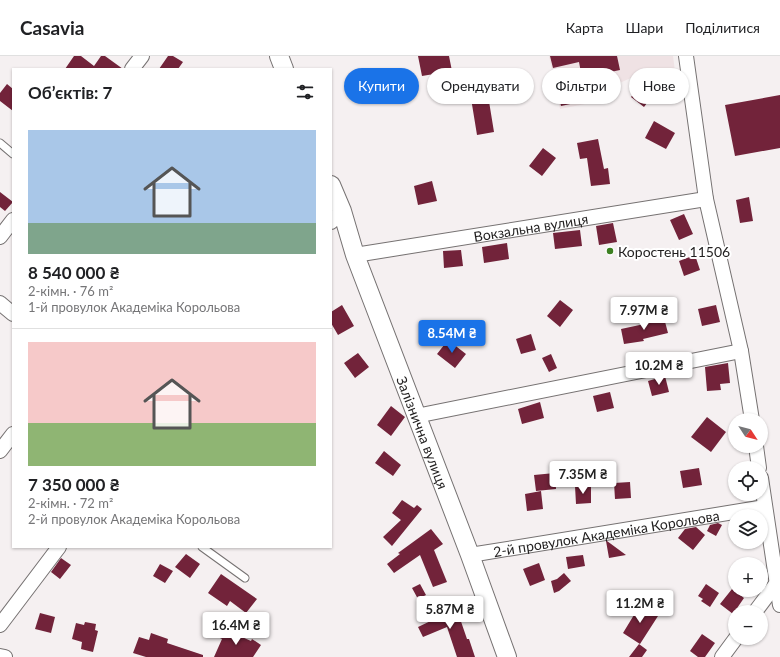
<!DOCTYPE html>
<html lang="uk">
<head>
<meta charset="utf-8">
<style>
	:root { --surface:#fff; --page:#f2f2f2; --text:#202124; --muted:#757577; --line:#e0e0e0; --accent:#1a73e8 }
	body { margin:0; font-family:Lato,sans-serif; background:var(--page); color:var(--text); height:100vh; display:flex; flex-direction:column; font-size:15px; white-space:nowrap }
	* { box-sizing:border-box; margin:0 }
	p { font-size:13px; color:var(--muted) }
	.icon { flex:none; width:22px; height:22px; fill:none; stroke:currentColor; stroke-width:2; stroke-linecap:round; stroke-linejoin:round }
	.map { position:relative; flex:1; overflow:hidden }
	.panel { position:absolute; left:12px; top:12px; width:320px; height:480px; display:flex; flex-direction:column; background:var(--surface); border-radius:0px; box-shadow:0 1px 3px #0004 }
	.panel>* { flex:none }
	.guide { position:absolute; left:344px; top:12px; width:376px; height:36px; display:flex; gap:8px }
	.needle { width:26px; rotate:126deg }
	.controls { position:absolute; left:728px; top:357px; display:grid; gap:8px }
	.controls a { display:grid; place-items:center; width:40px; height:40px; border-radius:50%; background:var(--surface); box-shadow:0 1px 3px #0004; font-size:20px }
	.price { position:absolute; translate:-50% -34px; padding:0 9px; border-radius:4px; background:#fff; color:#222; font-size:13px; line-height:26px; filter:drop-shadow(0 1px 2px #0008) }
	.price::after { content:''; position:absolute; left:50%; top:24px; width:12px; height:9px; margin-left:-6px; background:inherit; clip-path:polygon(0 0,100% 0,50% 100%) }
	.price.current { background:var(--accent); color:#fff }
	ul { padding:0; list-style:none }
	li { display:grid; align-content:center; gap:8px; height:212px; padding:0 16px }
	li+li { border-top:1px solid var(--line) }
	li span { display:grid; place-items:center; height:124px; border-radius:0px; color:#555 }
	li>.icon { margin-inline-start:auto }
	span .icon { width:72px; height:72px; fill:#fffc; stroke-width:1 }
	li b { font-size:17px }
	h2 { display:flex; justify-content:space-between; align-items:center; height:48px; padding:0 16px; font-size:17px }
	.pill { padding:0 14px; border-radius:18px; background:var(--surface); box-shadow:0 1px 3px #0004; font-size:14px; line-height:36px }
	.pill.current { background:var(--accent); color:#fff }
	header { display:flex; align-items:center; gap:24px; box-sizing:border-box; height:56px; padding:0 20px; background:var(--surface); border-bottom:1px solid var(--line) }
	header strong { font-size:19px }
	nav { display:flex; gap:22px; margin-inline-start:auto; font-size:14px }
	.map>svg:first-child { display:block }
	.built { fill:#efe2e4 }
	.building { fill:#72233a }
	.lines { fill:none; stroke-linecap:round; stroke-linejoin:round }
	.service-casing { stroke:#767272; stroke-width:9 }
	.minor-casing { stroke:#767272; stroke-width:16 }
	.tertiary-casing { stroke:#767272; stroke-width:20 }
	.service { stroke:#fff; stroke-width:7 }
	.minor { stroke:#fff; stroke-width:14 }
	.tertiary { stroke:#fff; stroke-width:18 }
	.poi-dot { fill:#3d8022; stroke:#fff; stroke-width:1.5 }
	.labels { text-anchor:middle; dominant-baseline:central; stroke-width:4; stroke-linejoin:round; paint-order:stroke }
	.street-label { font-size:14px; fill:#211f1f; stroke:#fff }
	.poi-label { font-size:14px; fill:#211f1f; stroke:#fff; text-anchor:start }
</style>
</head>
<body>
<header>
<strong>Casavia</strong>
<nav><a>Карта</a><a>Шари</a><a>Поділитися</a></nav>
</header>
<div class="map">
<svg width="780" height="601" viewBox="0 0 780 601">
	<rect width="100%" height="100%" fill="#f5f0f1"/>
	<path class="built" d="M549,0H673L678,38L637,19L590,41V47L560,53Z"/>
	<path class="building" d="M74,0H81L94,10L101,0H105L123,13H65Z
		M168,0H173L183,6L178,13H159Z
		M418,0H449L452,15L422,20Z
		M550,0H617L620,14L582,22L579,6L553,12Z
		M486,27L494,76L477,79L469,30Z
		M7,28L13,33V55L0,45V37Z
		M641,29L653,39L644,51L631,41Z
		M584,31L586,41L575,43V47L561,50L558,36Z
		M780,39V92L735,100L725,49Z
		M654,65L675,77L666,93L645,82Z
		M598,83L604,113L608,112L610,128L591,130L587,102L580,103L577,87Z
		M543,92L556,102L542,120L529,110Z
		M432,125L437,145L418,149L414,130Z
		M0,136L13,146L5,155L0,151Z
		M749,141L753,165L740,167L736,144Z
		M684,158L693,178L679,184L670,164Z
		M613,167L617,186L599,189L596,170Z
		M580,174L582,190L555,193L553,177Z
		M507,187L509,203L484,207L482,191Z
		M461,194L463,210L444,212L443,195Z
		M695,199L700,214L684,220L679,205Z
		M560,244L573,254L560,271L547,260Z
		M342,249L354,270L338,279L331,267V256Z
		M716,249L720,266L702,270L698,253Z
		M664,262L668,277L643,283L644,285L624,288L621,273L649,267V266Z
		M531,278L536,294L521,298L516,283Z
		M448,284L466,298L455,312L437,298Z
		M358,297L369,311L355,322L344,307Z
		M551,298L557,312L549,316L542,302Z
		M728,307L730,327L720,328L721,334L707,335L705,311Z
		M665,320L669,336L652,340L648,325Z
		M610,336L614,352L597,356L593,340Z
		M540,346L544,362L522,368L518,353Z
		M391,350L405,361L391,380L377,369Z
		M707,361L726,376L711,396L691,381Z
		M384,395L401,409L393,420L375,407Z
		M699,412L702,429L683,432L680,415Z
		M555,417L556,433L536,435L534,419Z
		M630,426L631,442L615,443L614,427Z
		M575,430H591V447L576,448Z
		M541,435L543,453L527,455L525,438Z
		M402,444L414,452L417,449L422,453L392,490L383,481L401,464L392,457Z
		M718,467L722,469L716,480L707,475L710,469Z
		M696,471L705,479L693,494L678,482L685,473Z
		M431,473L443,488L434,494L447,526L433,531L420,499L394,517L387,508L400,498L398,497Z
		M606,485H607L626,499L609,502Z
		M186,498L200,508L190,522L175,511Z
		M583,499L585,510L568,513L566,501Z
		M61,502L71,509L60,523L51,516Z
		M539,507L545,524L530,530L523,513Z
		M160,508L173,515L165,527L153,520Z
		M564,517L571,525L559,535L554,537L551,525L557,523Z
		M221,518L257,543L246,557L230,545L227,550L208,537Z
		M420,528L426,539L418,543L412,532Z
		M706,528L719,537L710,551L701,545L703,543L698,540Z
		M732,533L744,542L733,558L720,548Z
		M455,548L467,583H469L475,601H457L447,571L423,581L418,571L439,561L437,554Z
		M640,549L658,560L640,588L623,577Z
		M40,557L55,561L51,577L35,573Z
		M85,566L96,568L95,574L98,575L93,596L81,593L82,586L72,583L76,567L84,569Z
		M224,573L251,585L252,583L261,589L253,601H214L222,583L220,582Z
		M151,577L168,583L167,587L203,599V601H146L133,597L139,581L149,584Z
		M702,578L715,587L705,601H698L690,595Z
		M639,588L647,594L642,601H629Z"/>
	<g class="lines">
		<g class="service-casing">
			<path id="service" d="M0,87L13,98
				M202,491L245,522"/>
		</g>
		<g class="minor-casing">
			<g id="minor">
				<path d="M686,0L706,143L741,295L752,364"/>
				<path d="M132,13L142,0"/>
				<path d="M331,166L342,155"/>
				<path d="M0,181L13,164"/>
				<path id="s1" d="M355,199L706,143"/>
				<path d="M0,247L13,258"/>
				<path d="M416,360L741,295"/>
				<path d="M756,390L759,412"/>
				<path d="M0,395L13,378"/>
				<path d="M761,422L780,549"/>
				<path id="s2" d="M470,499L765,451"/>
				<path d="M755,556L776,528"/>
				<path d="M0,569L59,491"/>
				<path d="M0,600L5,601"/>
				<path d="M722,601L736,582"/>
			</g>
		</g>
		<g class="tertiary-casing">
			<g id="tertiary">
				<path d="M279,0L284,13"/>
				<path id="s3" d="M331,129L342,155L355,199L470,499L507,601"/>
			</g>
		</g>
		<use href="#service" class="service"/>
		<use href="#minor" class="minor"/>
		<use href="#tertiary" class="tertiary"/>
	</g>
	<circle class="poi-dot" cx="610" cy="195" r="4"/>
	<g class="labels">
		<g class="street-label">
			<text stroke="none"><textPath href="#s1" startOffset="178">Вокзальна вулиця</textPath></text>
			<text stroke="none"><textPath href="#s3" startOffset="264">Залізнична вулиця</textPath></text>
			<text stroke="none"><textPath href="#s2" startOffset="138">2-й провулок Академіка Корольова</textPath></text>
		</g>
		<g class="poi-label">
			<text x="618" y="195">Коростень 11506</text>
		</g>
	</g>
</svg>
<div class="controls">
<a><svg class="needle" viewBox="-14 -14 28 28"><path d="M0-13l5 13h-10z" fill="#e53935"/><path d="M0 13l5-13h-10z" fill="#757577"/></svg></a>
<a><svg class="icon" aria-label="locate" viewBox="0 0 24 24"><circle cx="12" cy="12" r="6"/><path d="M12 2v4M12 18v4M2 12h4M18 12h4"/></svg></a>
<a><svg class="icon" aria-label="layers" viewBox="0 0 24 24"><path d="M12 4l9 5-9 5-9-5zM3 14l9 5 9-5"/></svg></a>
<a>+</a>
<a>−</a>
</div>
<b class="price" style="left:644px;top:275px">7.97M ₴</b>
<b class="price current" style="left:452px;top:298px">8.54M ₴</b>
<b class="price" style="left:659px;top:330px">10.2M ₴</b>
<b class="price" style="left:583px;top:439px">7.35M ₴</b>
<b class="price" style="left:640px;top:568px">11.2M ₴</b>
<b class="price" style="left:450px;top:574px">5.87M ₴</b>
<b class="price" style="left:236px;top:590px">16.4M ₴</b>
<div class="guide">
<a class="pill current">Купити</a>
<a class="pill">Орендувати</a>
<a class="pill">Фільтри</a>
<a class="pill">Нове</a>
</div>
<section class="panel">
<h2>Об’єктів: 7<svg class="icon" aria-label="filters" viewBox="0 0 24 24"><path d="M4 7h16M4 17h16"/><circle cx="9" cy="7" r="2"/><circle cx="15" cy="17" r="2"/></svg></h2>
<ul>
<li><span style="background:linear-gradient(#a9c7e8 75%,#7fa58c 0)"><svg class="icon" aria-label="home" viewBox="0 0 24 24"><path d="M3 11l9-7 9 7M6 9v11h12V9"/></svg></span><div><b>8 540 000 ₴</b><p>2-кімн. · 76 m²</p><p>1-й провулок Академіка Корольова</p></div></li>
<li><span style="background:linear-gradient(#f6c9c9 65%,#8fb573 0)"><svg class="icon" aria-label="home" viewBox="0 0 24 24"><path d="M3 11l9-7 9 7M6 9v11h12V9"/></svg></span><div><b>7 350 000 ₴</b><p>2-кімн. · 72 m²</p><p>2-й провулок Академіка Корольова</p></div></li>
</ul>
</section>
</div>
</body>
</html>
